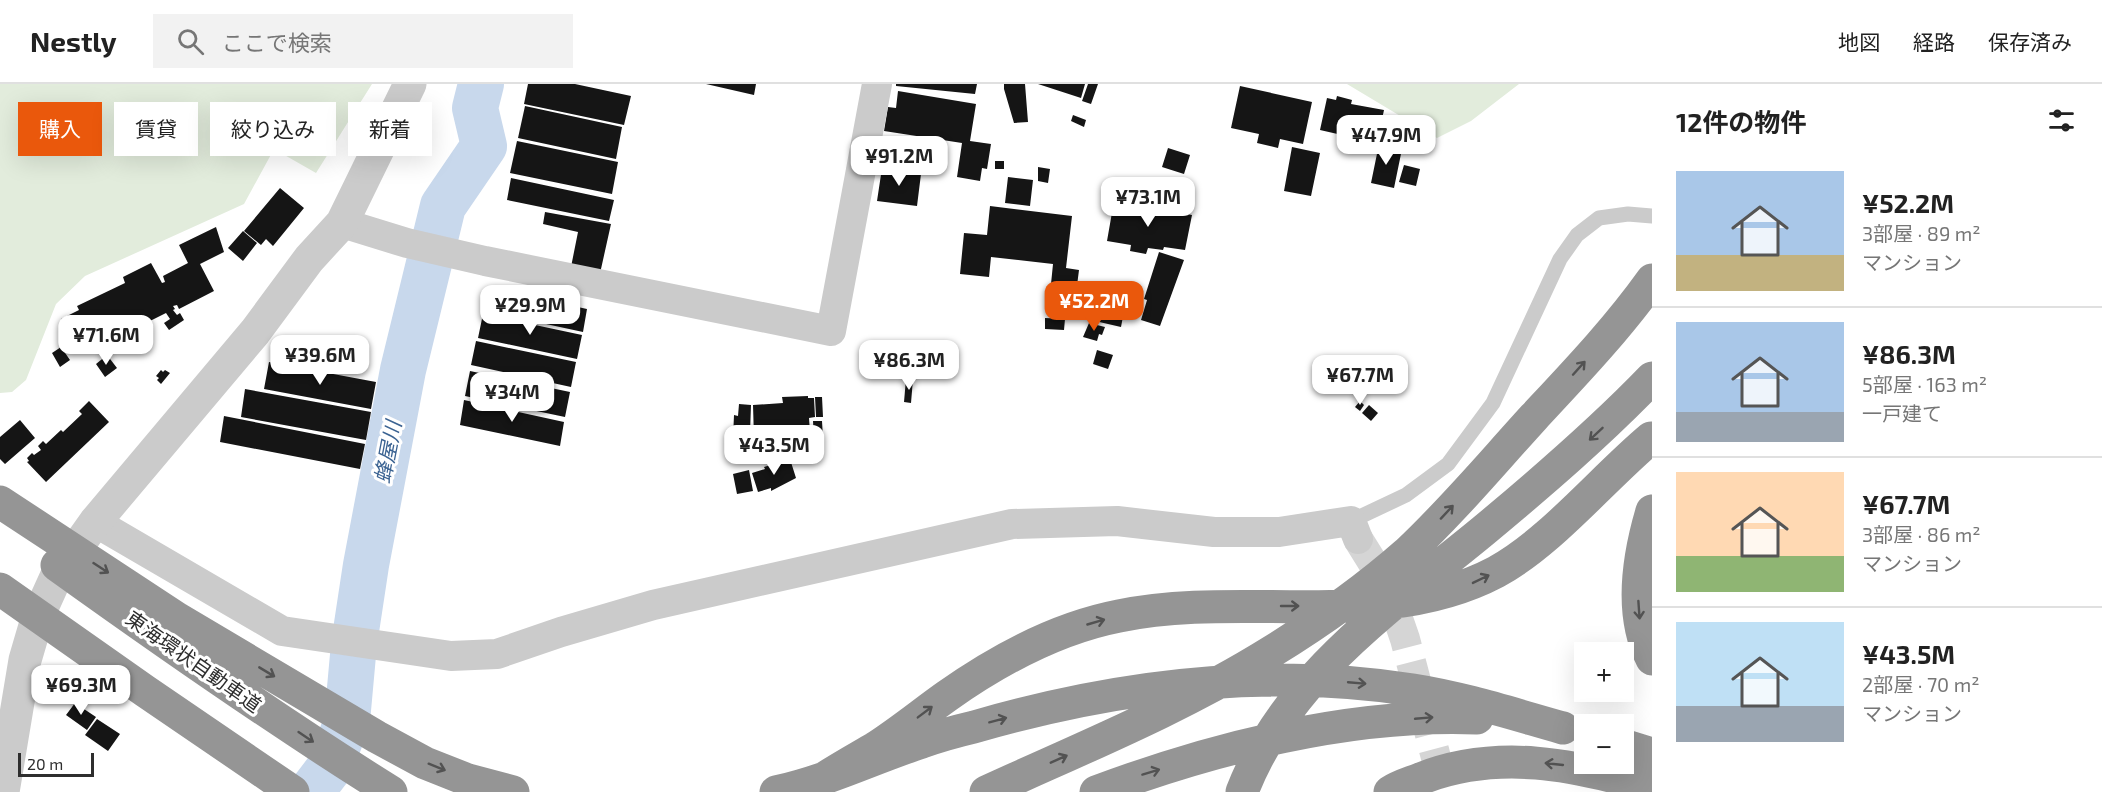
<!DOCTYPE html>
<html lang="ja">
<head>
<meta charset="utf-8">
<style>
	:root { --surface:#fff; --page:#f2f2f2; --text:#222; --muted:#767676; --line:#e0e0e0; --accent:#ea580c }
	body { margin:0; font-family:"Exo 2","Noto Sans JP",sans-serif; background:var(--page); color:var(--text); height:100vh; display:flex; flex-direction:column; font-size:22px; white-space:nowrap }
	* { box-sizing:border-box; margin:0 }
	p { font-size:20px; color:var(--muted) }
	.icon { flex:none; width:33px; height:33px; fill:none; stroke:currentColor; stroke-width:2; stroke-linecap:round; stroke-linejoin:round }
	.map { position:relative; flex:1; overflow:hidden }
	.drawer { display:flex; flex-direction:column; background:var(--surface); width:450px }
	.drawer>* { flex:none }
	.guide { position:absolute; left:18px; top:18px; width:570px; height:54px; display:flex; gap:12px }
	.tools { position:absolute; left:1574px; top:558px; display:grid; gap:12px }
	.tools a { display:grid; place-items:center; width:60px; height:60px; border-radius:0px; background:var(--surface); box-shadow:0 6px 24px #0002; font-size:30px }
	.scale { position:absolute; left:18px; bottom:15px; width:76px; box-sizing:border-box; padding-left:6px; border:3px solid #2e2e2e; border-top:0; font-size:16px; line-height:21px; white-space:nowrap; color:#2e2e2e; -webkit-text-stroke:4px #fff; paint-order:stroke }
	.price { position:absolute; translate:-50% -51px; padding:0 14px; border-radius:12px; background:#fff; color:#222; font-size:20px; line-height:39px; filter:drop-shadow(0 2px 3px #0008) }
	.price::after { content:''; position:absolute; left:50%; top:36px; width:18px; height:14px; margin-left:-9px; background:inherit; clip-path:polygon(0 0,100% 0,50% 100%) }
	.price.on { background:var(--accent); color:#fff }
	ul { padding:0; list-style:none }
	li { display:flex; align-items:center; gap:18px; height:150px; padding:0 24px }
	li+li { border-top:2px solid var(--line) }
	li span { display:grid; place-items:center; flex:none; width:168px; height:120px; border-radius:0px; color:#555 }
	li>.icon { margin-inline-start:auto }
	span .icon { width:72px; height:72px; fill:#fffc; stroke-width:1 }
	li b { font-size:26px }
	h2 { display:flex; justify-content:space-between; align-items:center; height:72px; padding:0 24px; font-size:26px }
	.pill { padding:0 21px; border-radius:0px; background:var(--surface); box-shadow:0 6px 24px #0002; font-size:21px; line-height:54px }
	.pill.on { background:var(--accent); color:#fff }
	header { display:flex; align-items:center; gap:36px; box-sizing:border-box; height:84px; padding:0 30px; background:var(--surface); border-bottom:2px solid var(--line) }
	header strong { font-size:28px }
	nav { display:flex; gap:33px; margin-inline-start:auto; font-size:21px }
	.search { width:420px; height:54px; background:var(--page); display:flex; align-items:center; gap:15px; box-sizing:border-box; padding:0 21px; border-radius:0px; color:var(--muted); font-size:22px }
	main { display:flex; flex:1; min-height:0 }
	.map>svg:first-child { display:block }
	.green { fill:#e2ecdc }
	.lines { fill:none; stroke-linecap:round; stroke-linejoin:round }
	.river { stroke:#c8d8ec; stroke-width:46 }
	.building { fill:#151515 }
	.minor-tunnel { stroke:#d5d5d5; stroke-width:30; stroke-dasharray:30 15; stroke-linecap:butt }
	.service { stroke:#cbcbcb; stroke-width:15 }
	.minor { stroke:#cbcbcb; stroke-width:30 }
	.tertiary { stroke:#cbcbcb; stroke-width:33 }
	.motorway { stroke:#959595; stroke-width:33 }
	.oneway { stroke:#525252 }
	.labels { text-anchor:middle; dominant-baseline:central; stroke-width:6; stroke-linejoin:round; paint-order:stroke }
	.street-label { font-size:20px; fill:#2e2e2e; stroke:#fff }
	.water-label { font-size:21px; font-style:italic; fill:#3b6392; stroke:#fff }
</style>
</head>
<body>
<header>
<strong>Nestly</strong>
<div class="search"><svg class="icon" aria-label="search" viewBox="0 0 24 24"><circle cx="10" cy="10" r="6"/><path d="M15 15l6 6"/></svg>ここで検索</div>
<nav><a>地図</a><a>経路</a><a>保存済み</a></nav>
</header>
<main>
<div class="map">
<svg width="1652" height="708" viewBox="0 0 1652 708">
	<rect width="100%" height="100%" fill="#fff"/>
	<path class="green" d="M0,0H372L316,89L274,65L244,120L85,192L56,220L26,296L12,308L0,309Z
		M1347,0H1519L1471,37L1437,54Z"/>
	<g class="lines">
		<path class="river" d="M311,708L330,683L347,637L354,560L366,481L403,286L443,122L484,62L475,24L481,0"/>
	</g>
	<path class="building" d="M528,0H575L631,12L624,41L524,20Z
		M706,0H756L754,11Z
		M896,0H977L975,10L896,2Z
		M1004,0H1025L1028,38L1014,39L1004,5Z
		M1038,0H1085L1081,14Z
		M1088,0H1098L1091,20L1082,17Z
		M1240,2L1312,18L1303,60L1280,55L1278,64L1257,59L1259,50L1231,44Z
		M898,7L976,20L970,57L991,60L987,85L982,84L980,97L957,93L962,59L884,47L888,23L896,24Z
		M1337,12L1352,16L1351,20L1384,26L1377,59L1320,46L1327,14L1336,16Z
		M525,22L622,43L616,75L518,54Z
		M1073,31L1086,36L1084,43L1071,37Z
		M517,57L618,78L612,110L510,89Z
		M1379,60L1402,65L1394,104L1371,99Z
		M1292,63L1320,69L1311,112L1284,107Z
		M1168,64L1190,71L1184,90L1162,83Z
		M995,77H1004V85H995Z
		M1404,81L1420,85L1416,102L1399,98Z
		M1038,83L1050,85L1048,99L1038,97Z
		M882,84L921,90L917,122L877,117Z
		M1008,93L1033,96L1030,122L1005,119Z
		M511,94L614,116L609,137L507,116Z
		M280,104L304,124L273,162L266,155L261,161L244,147Z
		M1114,117L1192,131L1185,166L1164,163L1163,166L1148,164L1146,170L1130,167L1131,161L1107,157Z
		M990,122L1072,132L1066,184L1079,186L1073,233L1048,230L1053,180L991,173L989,193L960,190L964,149L987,151Z
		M545,128L611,140L599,194L570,188L578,148L543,140Z
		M216,143L224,168L200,180L214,207L179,225L177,221L173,222L175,225L173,226L177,231L180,229L184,236L169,246L164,239L170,235L166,229L98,263L97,261L79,270L77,266L71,269L62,252L68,249L61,235L79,226L77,222L125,199L123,193L151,179L162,199L165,198L163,192L188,179L179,161Z
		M243,147L257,159L243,177L228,164Z
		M1159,168L1184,176L1160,242L1141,236L1147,216L1144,215Z
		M495,205L587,225L583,248L490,228Z
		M1099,216L1125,222L1121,243L1095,237Z
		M483,230L582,251L577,275L478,254Z
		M1045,234L1065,235L1064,246L1045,245Z
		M1089,239L1105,243L1102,251L1099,250L1097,257L1083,253Z
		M476,257L576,278L571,303L471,281Z
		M61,263L70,276L60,283L52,269Z
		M1097,266L1113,271L1108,285L1093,280Z
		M107,271L117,284L105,293L96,280Z
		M269,278L376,298L371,325L264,305Z
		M161,286L163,288L165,286L170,289L161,300L157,296L159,294L156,292Z
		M470,287L570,308L565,333L465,312Z
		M906,295H913L911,319L904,318Z
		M245,305L371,328L366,356L241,333Z
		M808,312V314H814L815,333L809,334L810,348H797V356L784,357L783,353L754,354L753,321L783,319L782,313Z
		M815,313H822L823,333H816Z
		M464,316L564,338L560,362L460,341Z
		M89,317L109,338L46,398L27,378L29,377L27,374L32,369L34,371L41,366L38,362L43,357L46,360L61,346L63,348L82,330L79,327Z
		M1360,317L1364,321L1360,327L1355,323Z
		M739,320L751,321L749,378L732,377L734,331L738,332Z
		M1369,321L1378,329L1371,337L1362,329Z
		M224,332L365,360L360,385L220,358Z
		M20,336L35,354L5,380L0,375V353Z
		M813,337H822L823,354H814Z
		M790,375L796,394L771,407V404L758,408L752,389L765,385L764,383Z
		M749,386L753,407L737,410L733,390Z
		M75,619L96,633L87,646L66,631Z
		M97,635L120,650L108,667L85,651Z"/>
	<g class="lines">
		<path class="minor-tunnel" d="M1358,455L1386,500L1405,555L1445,708"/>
		<path class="service" d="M1351,437L1406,411L1448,380L1493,319L1560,175L1577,151L1599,134L1628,130L1652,132"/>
		<path class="minor" d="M342,139L407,159L485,177L831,247L877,0
			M95,438L282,547L451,572L497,570L561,548L653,521L1012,440L1117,437L1214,448H1279L1351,437L1358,455"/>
		<path class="tertiary" d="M3,708L25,576L37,535L56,493L95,438L255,248L309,175L342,139L410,0"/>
		<path class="motorway" d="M0,418L178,535L377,653L425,679L468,696L513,708
			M1652,427C1638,474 1629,530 1652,575
			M57,481C167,560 277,637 391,708
			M0,505L145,607L293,708
			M1623,661L1652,670
			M823,695C840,684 858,674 875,664C900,648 923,629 947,612C998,576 1057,544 1119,532C1241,506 1383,548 1496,488C1551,458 1602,395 1651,354
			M776,708C827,697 873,674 922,658C939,652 957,647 974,643C1116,602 1267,583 1413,606C1464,614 1513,630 1563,644
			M986,708C1082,664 1181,624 1271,568C1318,539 1365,506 1407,469C1452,427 1492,379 1534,333C1575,289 1617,245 1652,196
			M1096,708C1213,664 1351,629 1477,634
			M1242,708C1286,593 1392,522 1483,447C1542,398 1599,349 1652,294
			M1390,708C1399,702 1410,699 1420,695C1498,664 1575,681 1652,703"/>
	</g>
	<defs><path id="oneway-shaft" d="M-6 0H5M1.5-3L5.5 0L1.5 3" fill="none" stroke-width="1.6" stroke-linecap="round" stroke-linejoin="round" transform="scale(1.5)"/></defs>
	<g class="oneway">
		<use href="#oneway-shaft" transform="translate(1579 284) rotate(-48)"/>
		<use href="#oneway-shaft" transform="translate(1596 350) rotate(137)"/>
		<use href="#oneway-shaft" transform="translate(1447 428) rotate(-47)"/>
		<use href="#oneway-shaft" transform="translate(101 484) rotate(33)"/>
		<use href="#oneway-shaft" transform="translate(1481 495) rotate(-26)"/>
		<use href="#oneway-shaft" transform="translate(1290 522)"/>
		<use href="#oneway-shaft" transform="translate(1639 526) rotate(86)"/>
		<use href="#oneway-shaft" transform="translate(1096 538) rotate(-16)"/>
		<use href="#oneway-shaft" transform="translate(267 588) rotate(31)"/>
		<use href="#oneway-shaft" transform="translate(1357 599) rotate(5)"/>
		<use href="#oneway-shaft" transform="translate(925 628) rotate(-37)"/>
		<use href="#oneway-shaft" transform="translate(1424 634) rotate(-5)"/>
		<use href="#oneway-shaft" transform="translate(998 636) rotate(-15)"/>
		<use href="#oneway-shaft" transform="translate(306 653) rotate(34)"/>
		<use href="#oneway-shaft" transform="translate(1059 675) rotate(-24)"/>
		<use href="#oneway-shaft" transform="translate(1554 680) rotate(-174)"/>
		<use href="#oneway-shaft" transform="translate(437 683) rotate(22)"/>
		<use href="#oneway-shaft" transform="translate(1151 688) rotate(-17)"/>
	</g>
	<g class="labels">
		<g class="street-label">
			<text transform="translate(194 577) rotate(35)">東海環状自動車道</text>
		</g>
		<g class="water-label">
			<text transform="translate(387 368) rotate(-79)">蜂屋川</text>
		</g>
	</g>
</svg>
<div class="tools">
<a>+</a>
<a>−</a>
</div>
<div class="scale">20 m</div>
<b class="price" style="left:1386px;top:82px">¥47.9M</b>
<b class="price" style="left:899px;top:103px">¥91.2M</b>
<b class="price" style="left:1148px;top:144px">¥73.1M</b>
<b class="price on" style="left:1094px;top:248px">¥52.2M</b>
<b class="price" style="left:530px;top:252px">¥29.9M</b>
<b class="price" style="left:106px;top:282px">¥71.6M</b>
<b class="price" style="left:320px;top:302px">¥39.6M</b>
<b class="price" style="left:909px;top:307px">¥86.3M</b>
<b class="price" style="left:1360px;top:322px">¥67.7M</b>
<b class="price" style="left:512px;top:339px">¥34M</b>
<b class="price" style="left:774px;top:392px">¥43.5M</b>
<b class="price" style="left:81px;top:632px">¥69.3M</b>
<div class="guide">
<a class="pill on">購入</a>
<a class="pill">賃貸</a>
<a class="pill">絞り込み</a>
<a class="pill">新着</a>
</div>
</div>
<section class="drawer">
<h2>12件の物件<svg class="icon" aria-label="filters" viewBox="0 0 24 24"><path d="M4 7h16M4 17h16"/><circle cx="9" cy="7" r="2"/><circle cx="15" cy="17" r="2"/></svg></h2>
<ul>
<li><span style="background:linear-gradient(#a9c7e8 70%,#c2b280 0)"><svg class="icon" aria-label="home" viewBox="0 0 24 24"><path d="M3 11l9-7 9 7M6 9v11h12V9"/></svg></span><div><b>¥52.2M</b><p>3部屋 · 89 m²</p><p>マンション</p></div></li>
<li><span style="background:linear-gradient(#a9c7e8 75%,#9aa5b1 0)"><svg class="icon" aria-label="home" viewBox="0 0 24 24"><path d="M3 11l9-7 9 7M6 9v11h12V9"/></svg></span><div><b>¥86.3M</b><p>5部屋 · 163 m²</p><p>一戸建て</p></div></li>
<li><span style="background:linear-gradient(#ffd9b3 70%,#8fb573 0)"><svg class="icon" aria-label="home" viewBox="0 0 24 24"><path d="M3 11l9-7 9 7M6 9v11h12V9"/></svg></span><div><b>¥67.7M</b><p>3部屋 · 86 m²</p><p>マンション</p></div></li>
<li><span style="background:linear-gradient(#bfe0f5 70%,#9aa5b1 0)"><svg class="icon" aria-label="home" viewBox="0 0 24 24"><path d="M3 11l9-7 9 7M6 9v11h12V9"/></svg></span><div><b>¥43.5M</b><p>2部屋 · 70 m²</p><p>マンション</p></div></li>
</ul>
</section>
</main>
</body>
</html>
